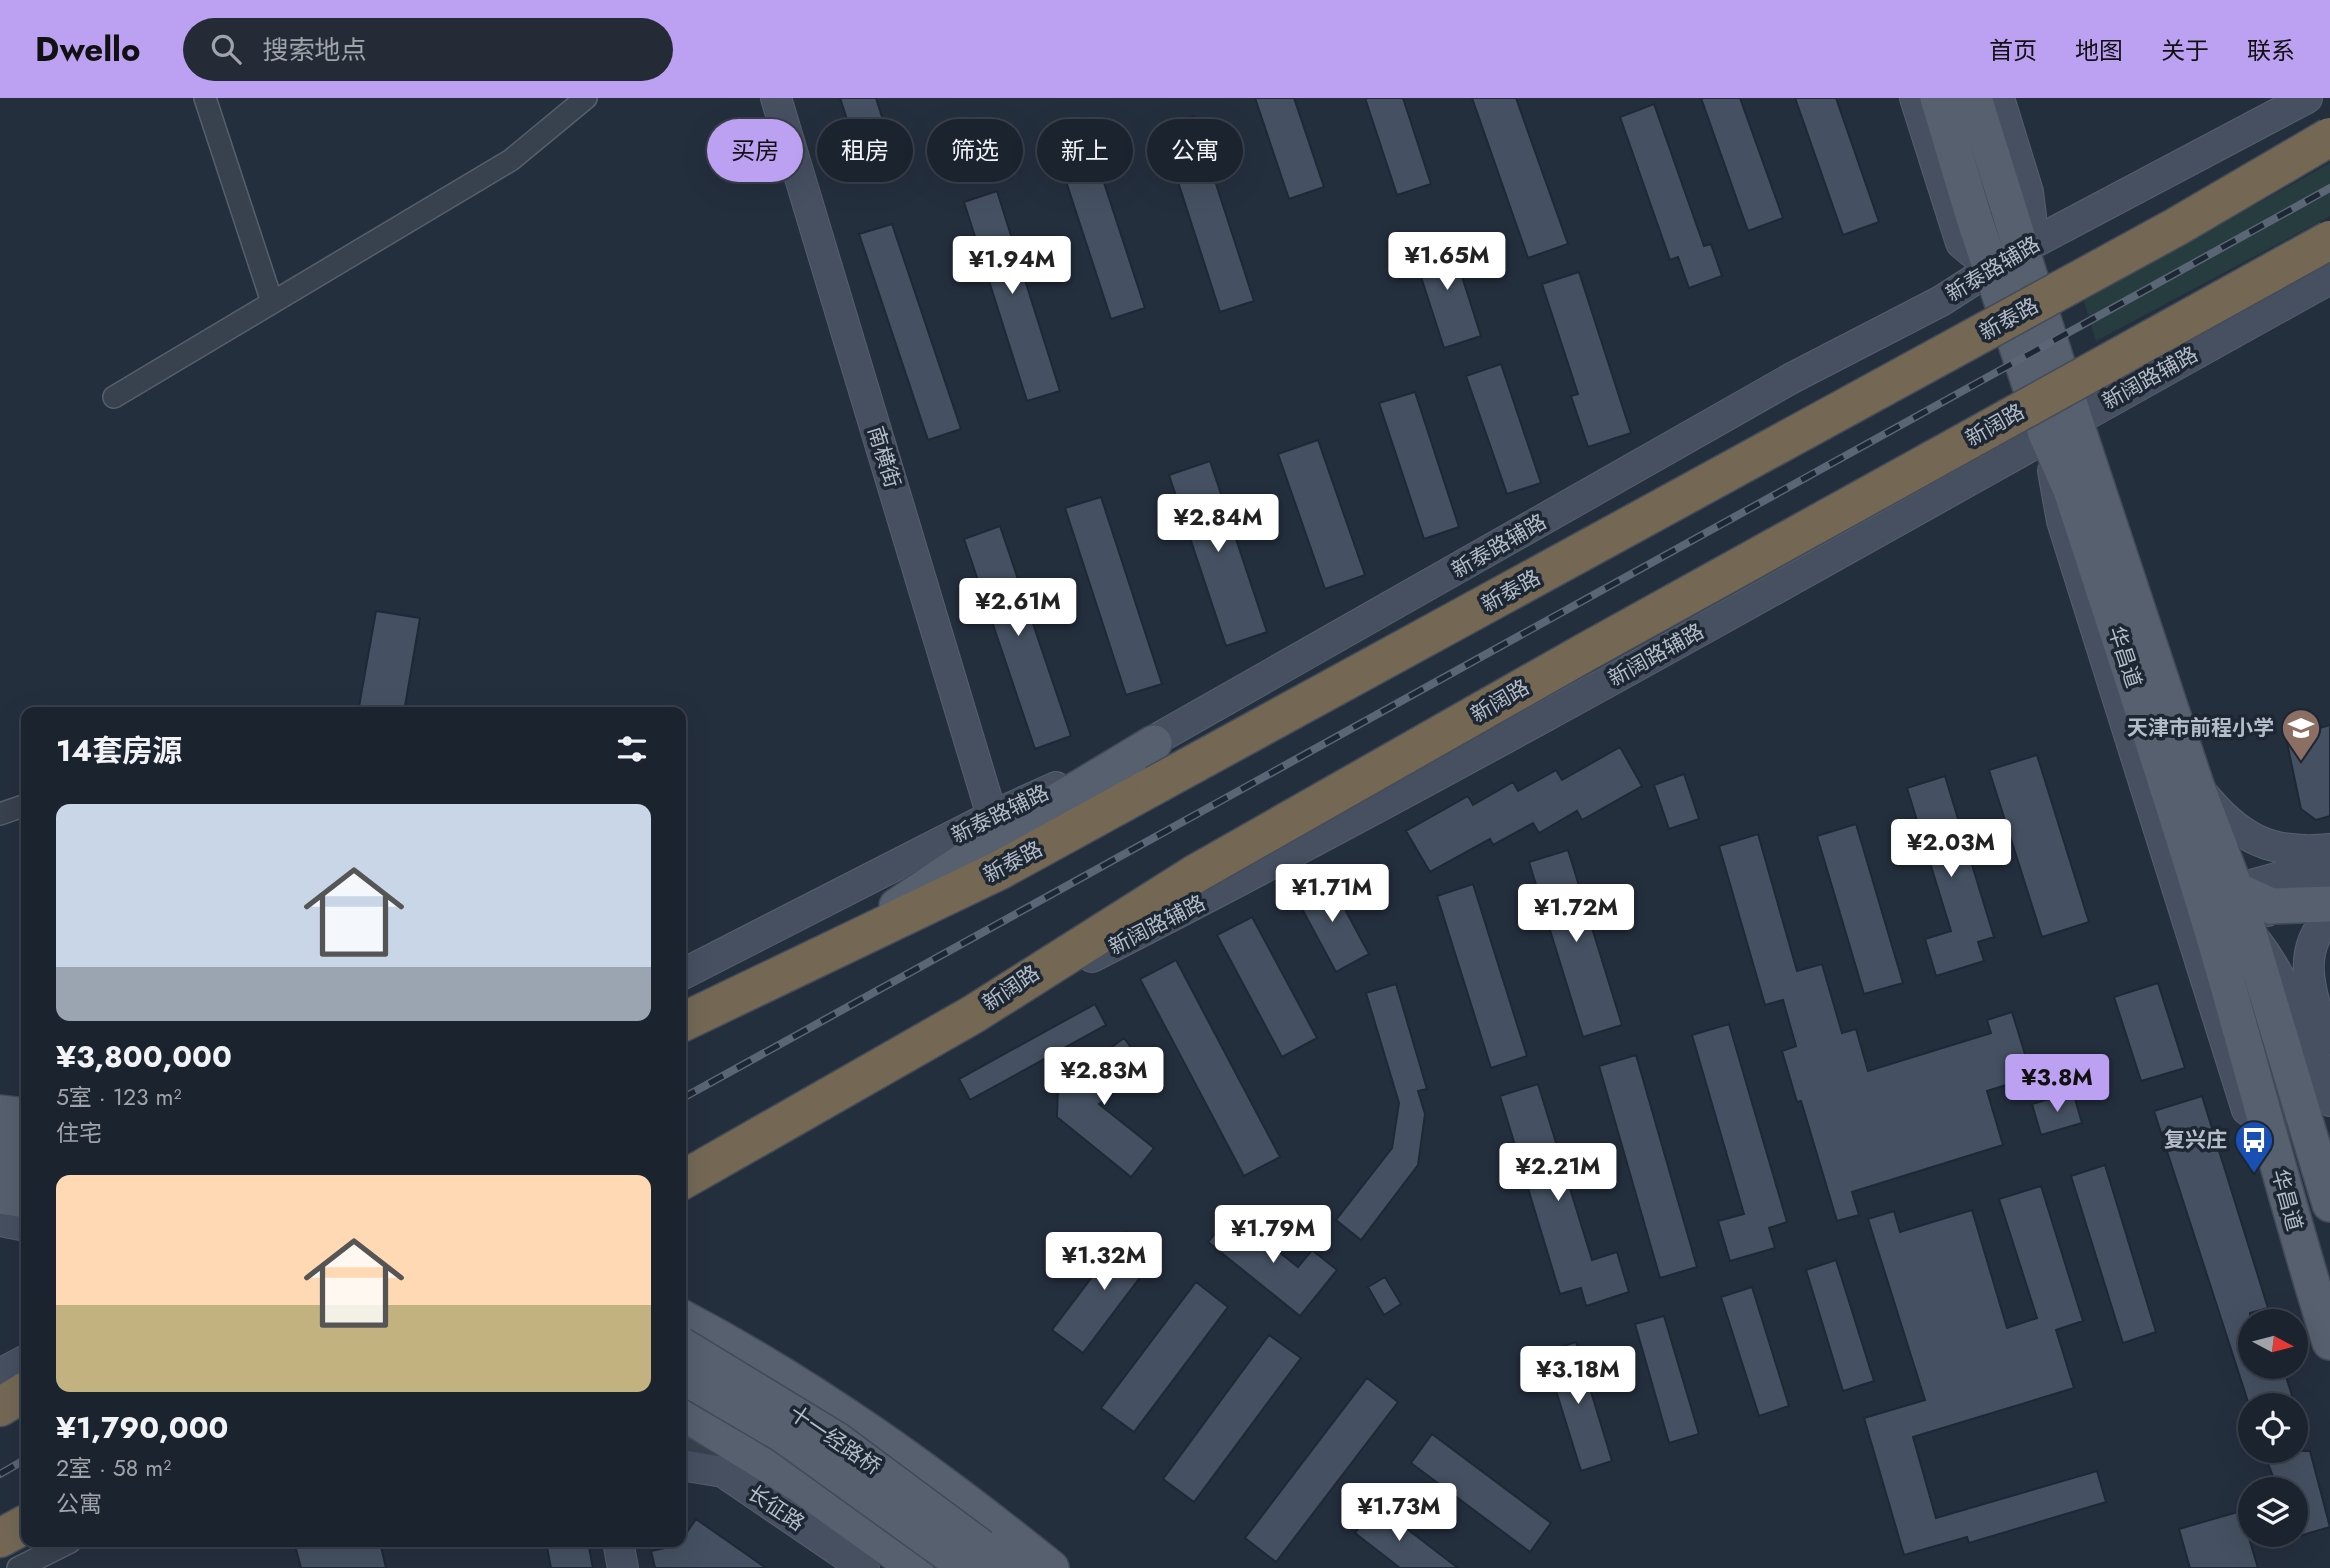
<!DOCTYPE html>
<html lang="zh">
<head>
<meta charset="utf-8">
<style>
	:root { --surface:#1b232e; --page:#242b36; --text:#f1f3f6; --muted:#a0a4aa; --line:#39404a; --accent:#bca0f2 }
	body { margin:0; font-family:Jost,"Noto Sans SC",sans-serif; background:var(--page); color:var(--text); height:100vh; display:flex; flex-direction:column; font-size:26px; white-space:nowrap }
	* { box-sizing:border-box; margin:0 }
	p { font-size:23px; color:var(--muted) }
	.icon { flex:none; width:38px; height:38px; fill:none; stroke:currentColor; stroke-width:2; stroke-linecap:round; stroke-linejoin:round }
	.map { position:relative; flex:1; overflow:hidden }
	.sheet { position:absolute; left:21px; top:609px; width:665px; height:840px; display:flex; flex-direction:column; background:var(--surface); border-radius:14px; box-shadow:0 7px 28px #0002,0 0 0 2px var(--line) }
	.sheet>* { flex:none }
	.hud { position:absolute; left:707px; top:21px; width:665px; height:63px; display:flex; gap:14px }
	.needle { width:46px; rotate:97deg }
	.buttons { position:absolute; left:2238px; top:1211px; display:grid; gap:14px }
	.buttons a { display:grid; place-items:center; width:70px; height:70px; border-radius:50%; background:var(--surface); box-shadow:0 7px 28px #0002,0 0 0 2px var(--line); font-size:35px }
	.price { position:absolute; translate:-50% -60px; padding:0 16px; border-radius:7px; background:#fff; color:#222; font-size:23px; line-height:46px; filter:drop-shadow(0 2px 4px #0008) }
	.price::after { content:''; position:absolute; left:50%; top:42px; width:21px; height:16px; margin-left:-10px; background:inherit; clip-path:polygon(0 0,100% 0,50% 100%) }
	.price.on { background:var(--accent); color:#111 }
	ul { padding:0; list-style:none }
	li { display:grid; align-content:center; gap:14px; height:371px; padding:0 35px }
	li span { display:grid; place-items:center; height:217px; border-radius:14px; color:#555 }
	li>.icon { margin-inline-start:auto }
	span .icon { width:126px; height:126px; fill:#fffc; stroke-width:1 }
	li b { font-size:30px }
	h2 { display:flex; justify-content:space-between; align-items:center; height:84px; padding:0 35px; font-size:30px }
	.tag { padding:0 24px; border-radius:32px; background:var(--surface); box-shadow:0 7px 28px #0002,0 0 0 2px var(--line); font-size:24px; line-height:63px }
	.tag.on { background:var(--accent); color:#111 }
	header { display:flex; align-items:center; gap:42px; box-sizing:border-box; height:98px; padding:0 35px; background:var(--accent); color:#111 }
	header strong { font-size:33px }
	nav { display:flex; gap:38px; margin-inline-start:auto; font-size:24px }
	.search { width:490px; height:63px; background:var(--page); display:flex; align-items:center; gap:18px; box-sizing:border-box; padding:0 24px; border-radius:38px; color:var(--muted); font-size:26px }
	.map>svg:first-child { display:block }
	.green { fill:#263c3f }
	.building { fill:#455162; stroke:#1f2835; stroke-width:2 }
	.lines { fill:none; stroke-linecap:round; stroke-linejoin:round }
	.street-casing { stroke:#565f6c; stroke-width:24 }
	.secondary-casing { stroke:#565f6c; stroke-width:32 }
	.primary-casing { stroke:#414a57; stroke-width:38 }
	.highway-casing { stroke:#434c59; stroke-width:41 }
	.street { stroke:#38414e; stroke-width:21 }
	.secondary { stroke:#465061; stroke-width:30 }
	.primary { stroke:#56606e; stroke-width:35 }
	.highway { stroke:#746855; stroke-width:38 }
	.rail-casing { stroke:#5a6575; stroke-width:8 }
	.rail { stroke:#1d2633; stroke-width:5; stroke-dasharray:16; stroke-linecap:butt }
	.primary-bridge-casing { stroke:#414a57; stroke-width:38; stroke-linecap:butt }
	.highway-bridge-casing { stroke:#434c59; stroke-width:41; stroke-linecap:butt }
	.primary-bridge { stroke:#56606e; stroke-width:35 }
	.highway-bridge { stroke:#746855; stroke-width:38 }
	.labels { text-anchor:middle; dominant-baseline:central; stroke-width:7; stroke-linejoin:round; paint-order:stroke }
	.street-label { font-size:21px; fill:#b4bcc9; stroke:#1d2633 }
	.poi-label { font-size:21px; font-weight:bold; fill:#b4bcc9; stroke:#1d2633; text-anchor:end }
</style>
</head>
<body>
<header>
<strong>Dwello</strong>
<div class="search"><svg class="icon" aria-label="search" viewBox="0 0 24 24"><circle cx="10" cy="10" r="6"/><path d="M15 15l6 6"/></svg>搜索地点</div>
<nav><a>首页</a><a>地图</a><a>关于</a><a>联系</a></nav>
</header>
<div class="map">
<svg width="2330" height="1470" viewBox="0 0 2330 1470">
	<rect width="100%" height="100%" fill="#242f3e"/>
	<path class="green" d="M2330,65V118L2096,243L2084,203Z"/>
	<path class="building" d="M840,0H876L894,57L862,68Z
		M1255,0H1294L1324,89L1289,101Z
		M1365,0H1403L1431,86L1397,97Z
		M1472,0H1516L1568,146L1528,160Z
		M1701,0H1740L1783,120L1748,133Z
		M1795,0H1836L1879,124L1843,137Z
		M1654,6L1704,148L1711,146L1722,178L1689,190L1678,159L1670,162L1620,19Z
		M1194,18L1254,203L1220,214L1160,28Z
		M1094,54L1145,210L1111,221L1060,65Z
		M997,93L1060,293L1027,303L964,104Z
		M892,126L961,331L928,342L859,136Z
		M1449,138L1481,238L1444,250L1412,151Z
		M1579,174L1631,335L1588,349L1571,298L1578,296L1542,186Z
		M1501,266L1541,385L1507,396L1466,278Z
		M1415,294L1459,429L1424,441L1379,305Z
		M1318,342L1365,477L1325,491L1278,356Z
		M1210,363L1267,534L1226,548L1169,377Z
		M1101,399L1162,586L1126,597L1065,410Z
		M1000,428L1071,638L1035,651L964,441Z
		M376,513L420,520L404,614H358Z
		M2330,627V718L2316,722L2301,711L2286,640Z
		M1620,649L1642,688L1582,722L1577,713L1539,735L1533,725L1493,747L1490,741L1430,774L1406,733L1468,698L1473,707L1513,684L1518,693L1556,672L1562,682Z
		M2037,657L2089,824L2042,839L1989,672Z
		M1684,676L1699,721L1669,731L1654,687Z
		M1945,678L1994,839L1978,844L1984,863L1936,878L1925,841L1951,833L1907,690Z
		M1856,726L1903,885L1864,896L1817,738Z
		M1758,736L1797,873L1822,866L1842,935L1856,931L1868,973L1991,935L1987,922L2012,914L2032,979L1987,993L2003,1047L1852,1094L1859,1117L1837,1123L1801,1003L1797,1004L1782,953L1796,948L1783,902L1765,907L1719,748Z
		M1568,752L1622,927L1583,939L1529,764Z
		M1327,778L1369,856L1336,874L1294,796Z
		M1473,786L1527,958L1491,970L1437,798Z
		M1252,819L1317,940L1282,959L1217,837Z
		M1176,862L1280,1059L1244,1078L1140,881Z
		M2158,885L2185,970L2141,983L2114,899Z
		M1396,886L1427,991L1418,993L1425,1016L1418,1067L1361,1142L1336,1122L1392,1050L1399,1005L1366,895Z
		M1095,906L1106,927L970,1002L959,981Z
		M1729,926L1787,1124L1769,1130L1775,1150L1730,1163L1718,1123L1744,1116L1692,937Z
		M1124,940L1146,970L1099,1006L1154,1050L1131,1079L1057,1019L1058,989Z
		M1636,957L1697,1169L1660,1180L1599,968Z
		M1538,986L1592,1162L1617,1154L1629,1194L1586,1208L1581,1190L1560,1196L1500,998Z
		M2073,994L2082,1025L2041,1037L2032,1006Z
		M2202,998L2268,1210L2250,1215V1269H2283L2295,1307H2249L2154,1013Z
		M2105,1067L2156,1234L2123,1245L2071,1078Z
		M2041,1088L2083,1223L2056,1232L2074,1290L1913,1339L1936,1420L2097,1373L2106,1404L1969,1445L1967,1439L1904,1457L1864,1320L1925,1302L1868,1121L1894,1113L1900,1134L1972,1112L2007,1230L2037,1220L1999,1101Z
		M1231,1116L1298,1169L1312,1152L1337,1172L1300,1218L1208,1144Z
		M1126,1134L1157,1157L1083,1255L1052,1232Z
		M1836,1162L1874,1283L1843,1293L1806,1172Z
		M1385,1179L1401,1206L1384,1217L1368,1189Z
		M1196,1184L1228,1209L1134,1334L1101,1310Z
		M1752,1189L1789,1308L1759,1318L1721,1199Z
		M1664,1218L1699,1336L1669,1345L1635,1226Z
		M1269,1237L1301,1260L1194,1404L1163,1381Z
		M1576,1244L1612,1363L1581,1373L1544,1254Z
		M1367,1280L1398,1304L1276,1464L1245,1440Z
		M1432,1336L1551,1425L1530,1454L1411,1365Z
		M2263,1353H2310L2330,1429L2296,1439V1391H2278Z
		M1376,1407L1458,1470H1400L1355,1435Z
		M2241,1413L2258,1470H2190L2179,1431Z
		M696,1421L766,1470H655L651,1453L678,1447Z
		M294,1444H380L386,1470H301Z
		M546,1444H588L593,1470H551Z"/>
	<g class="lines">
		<g class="street-casing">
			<path id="street" d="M205,0L272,204
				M114,299L511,62L586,0
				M0,716L26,707
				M681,1348L713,1367
				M18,1470L70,1444"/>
		</g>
		<g class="secondary-casing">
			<path id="secondary" d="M776,0L992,718
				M1915,0L1961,145L1991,170
				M1999,0L2028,94L2031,118L2022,151
				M2053,373L2062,423L2247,1012
				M1134,654L1792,280L1941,203L2022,151L2307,0
				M2203,696C2240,741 2271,757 2330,751
				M2222,795L2309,771
				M2267,813L2291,792L2330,779
				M2254,840C2293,891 2308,943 2330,1003
				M1092,859C1511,645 1918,409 2330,181
				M681,877L992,718L1056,689
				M2325,942C2313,896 2293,856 2330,818
				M0,1123L26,1128
				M0,1276L26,1262
				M681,1367L723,1374L864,1470
				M618,1444L623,1470"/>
		</g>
		<g class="primary-casing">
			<path id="primary" d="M1938,0L1974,120L2047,338L2071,392C2120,543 2171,694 2216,846C2255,979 2288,1112 2330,1244
				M1974,0L2075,323L2196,687L2237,795L2330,1106
				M2225,787L2271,808L2330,806
				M897,808L1016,728L1154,645
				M0,1015L26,1018
				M0,1044L26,1047
				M0,1070L26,1073
				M0,1098L26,1102
				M681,1219C814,1289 934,1376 1051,1470
				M681,1313L799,1386L916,1470
				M981,1449L1009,1470"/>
		</g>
		<g class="highway-casing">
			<path id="highway" d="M681,925L1000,772L1155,687
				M681,1083L972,917L1195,776
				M0,1309L26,1293
				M0,1440L26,1426"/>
		</g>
		<use href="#street" class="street"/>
		<use href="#secondary" class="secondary"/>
		<use href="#primary" class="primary"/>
		<use href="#highway" class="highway"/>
		<g class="rail-casing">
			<path id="rail" d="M681,1001L2330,90
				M0,1376L26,1361"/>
		</g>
		<use href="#rail" class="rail"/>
		<g class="primary-bridge-casing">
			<path id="primary-bridge" d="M681,1247L837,1342L981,1449
				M681,1277L783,1337L966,1469"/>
		</g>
		<g class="highway-bridge-casing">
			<path id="highway-bridge" d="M1155,687L2176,129L2330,39
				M1195,776L1584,555L2330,142"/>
		</g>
		<use href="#primary-bridge" class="primary-bridge"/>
		<use href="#highway-bridge" class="highway-bridge"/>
	</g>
	<defs>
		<g id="school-pin" transform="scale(2.0125)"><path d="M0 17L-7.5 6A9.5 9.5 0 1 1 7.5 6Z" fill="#8d6e63" stroke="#1d2633"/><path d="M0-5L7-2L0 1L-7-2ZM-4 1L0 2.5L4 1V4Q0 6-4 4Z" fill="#fff"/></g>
		<g id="bus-pin" transform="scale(2.0125)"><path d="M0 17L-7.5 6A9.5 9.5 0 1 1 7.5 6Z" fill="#1a4fb4" stroke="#1d2633"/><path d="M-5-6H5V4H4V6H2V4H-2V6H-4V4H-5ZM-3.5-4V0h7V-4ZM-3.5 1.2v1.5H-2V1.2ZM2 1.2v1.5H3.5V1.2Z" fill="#fff"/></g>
	</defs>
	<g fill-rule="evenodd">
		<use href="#school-pin" x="2301" y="630"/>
		<use href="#bus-pin" x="2254" y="1042"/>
	</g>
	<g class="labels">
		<g class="street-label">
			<text transform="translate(1993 171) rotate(-31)">新泰路辅路</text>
			<text transform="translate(2009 221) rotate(-29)">新泰路</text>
			<text transform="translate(2150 280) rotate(-29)">新阔路辅路</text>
			<text transform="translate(1995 327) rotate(-29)">新阔路</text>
			<text transform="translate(884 359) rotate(73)">南横街</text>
			<text transform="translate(1499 448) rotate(-30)">新泰路辅路</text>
			<text transform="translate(1511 493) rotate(-29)">新泰路</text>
			<text transform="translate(1656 557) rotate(-29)">新阔路辅路</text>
			<text transform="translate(2125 559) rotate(72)">华昌道</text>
			<text transform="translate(1500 603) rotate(-30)">新阔路</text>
			<text transform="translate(1000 716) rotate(-26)">新泰路辅路</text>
			<text transform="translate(1013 764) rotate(-28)">新泰路</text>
			<text transform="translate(1157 827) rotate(-27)">新阔路辅路</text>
			<text transform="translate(1011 890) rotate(-34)">新阔路</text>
			<text transform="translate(2287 1102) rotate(75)">华昌道</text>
			<text transform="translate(835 1342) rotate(34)">十一经路桥</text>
			<text transform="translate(776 1410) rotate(34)">长征路</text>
		</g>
		<g class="poi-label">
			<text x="2274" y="630">天津市前程小学</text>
			<text x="2227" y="1042">复兴庄</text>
		</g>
	</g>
</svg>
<div class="buttons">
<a><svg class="needle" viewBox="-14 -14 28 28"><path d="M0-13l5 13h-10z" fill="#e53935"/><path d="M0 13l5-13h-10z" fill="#a0a4aa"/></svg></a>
<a><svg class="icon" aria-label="locate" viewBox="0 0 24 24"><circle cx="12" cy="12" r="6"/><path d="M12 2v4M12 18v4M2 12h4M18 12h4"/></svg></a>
<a><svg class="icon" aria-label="layers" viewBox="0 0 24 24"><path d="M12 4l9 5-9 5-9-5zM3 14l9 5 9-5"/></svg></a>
</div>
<b class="price" style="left:1447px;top:194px">¥1.65M</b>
<b class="price" style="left:1012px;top:198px">¥1.94M</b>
<b class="price" style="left:1218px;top:456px">¥2.84M</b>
<b class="price" style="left:1018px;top:540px">¥2.61M</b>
<b class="price" style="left:1951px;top:781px">¥2.03M</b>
<b class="price" style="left:1332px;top:826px">¥1.71M</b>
<b class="price" style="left:1576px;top:846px">¥1.72M</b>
<b class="price" style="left:1104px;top:1009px">¥2.83M</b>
<b class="price on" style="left:2057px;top:1016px">¥3.8M</b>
<b class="price" style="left:1558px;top:1105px">¥2.21M</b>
<b class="price" style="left:1273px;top:1167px">¥1.79M</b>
<b class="price" style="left:1104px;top:1194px">¥1.32M</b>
<b class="price" style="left:1578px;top:1308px">¥3.18M</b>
<b class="price" style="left:1399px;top:1445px">¥1.73M</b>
<div class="hud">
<a class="tag on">买房</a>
<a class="tag">租房</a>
<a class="tag">筛选</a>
<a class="tag">新上</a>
<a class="tag">公寓</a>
</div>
<section class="sheet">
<h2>14套房源<svg class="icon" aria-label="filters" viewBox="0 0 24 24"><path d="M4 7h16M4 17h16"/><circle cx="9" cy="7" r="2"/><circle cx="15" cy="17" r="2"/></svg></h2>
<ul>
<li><span style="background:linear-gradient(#c9d6e8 75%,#9aa5b1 0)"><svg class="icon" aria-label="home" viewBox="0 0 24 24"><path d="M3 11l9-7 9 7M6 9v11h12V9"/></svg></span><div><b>¥3,800,000</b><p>5室 · 123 m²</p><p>住宅</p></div></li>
<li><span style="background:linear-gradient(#ffd9b3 60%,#c2b280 0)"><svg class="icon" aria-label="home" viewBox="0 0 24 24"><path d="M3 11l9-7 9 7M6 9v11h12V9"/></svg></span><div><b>¥1,790,000</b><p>2室 · 58 m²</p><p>公寓</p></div></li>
</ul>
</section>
</div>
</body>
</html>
